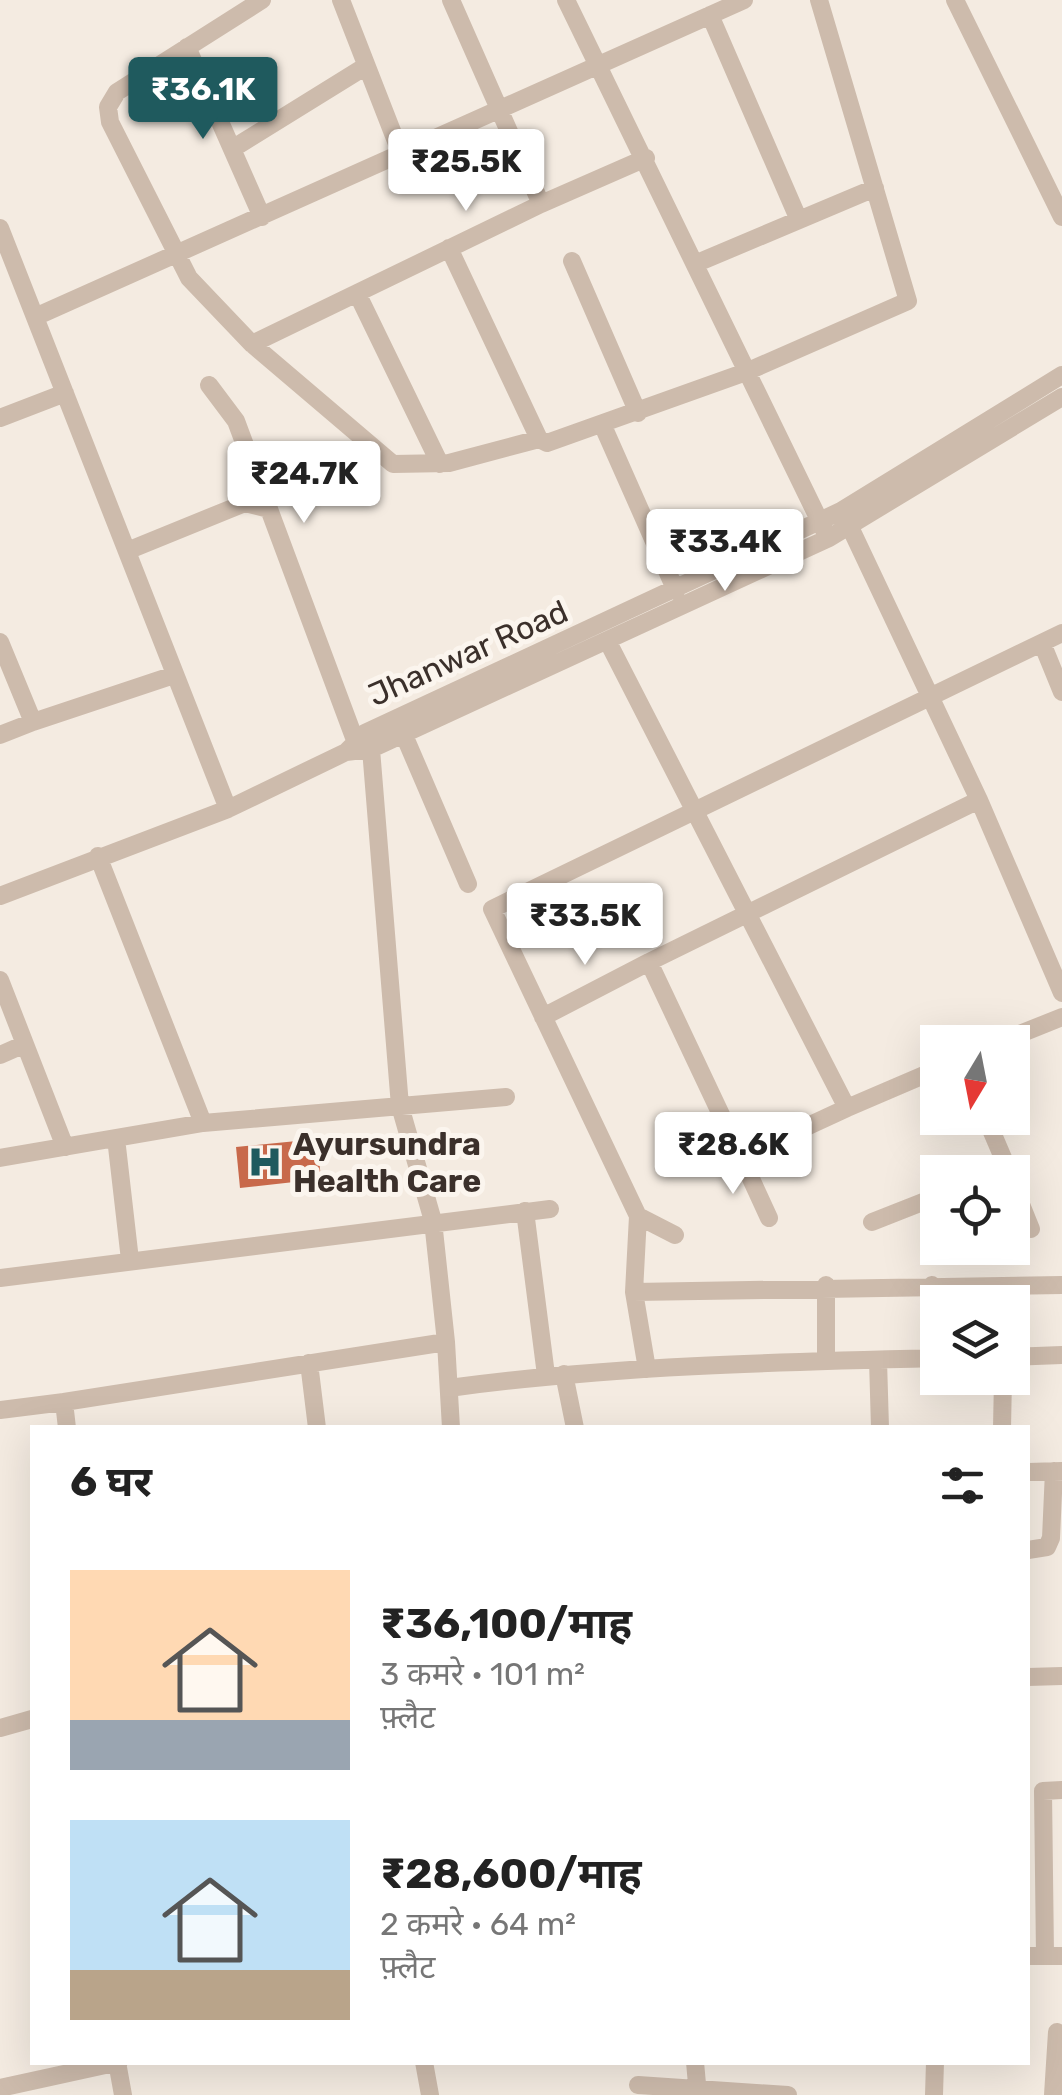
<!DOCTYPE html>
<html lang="hi">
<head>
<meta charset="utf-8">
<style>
	:root { --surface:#fff; --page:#f2f2f2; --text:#222; --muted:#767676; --accent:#1f5a5e }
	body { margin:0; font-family:Rubik,"Noto Sans Devanagari",sans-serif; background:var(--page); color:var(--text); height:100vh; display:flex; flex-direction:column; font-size:38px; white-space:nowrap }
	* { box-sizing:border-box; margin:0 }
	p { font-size:32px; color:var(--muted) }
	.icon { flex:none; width:55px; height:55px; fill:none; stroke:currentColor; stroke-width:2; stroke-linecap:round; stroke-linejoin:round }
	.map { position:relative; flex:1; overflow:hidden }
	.panel { position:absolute; left:30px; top:1425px; width:1000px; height:640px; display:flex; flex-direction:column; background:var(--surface); border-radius:0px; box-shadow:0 10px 40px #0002 }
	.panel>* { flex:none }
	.needle { width:65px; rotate:190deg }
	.buttons { position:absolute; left:920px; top:1025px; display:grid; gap:20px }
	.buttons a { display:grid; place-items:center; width:110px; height:110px; border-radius:0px; background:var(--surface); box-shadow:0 10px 40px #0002; font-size:50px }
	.price { position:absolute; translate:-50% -85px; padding:0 22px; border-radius:10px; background:#fff; color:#222; font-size:32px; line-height:65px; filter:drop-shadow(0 2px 5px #0008) }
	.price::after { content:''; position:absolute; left:50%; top:60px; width:30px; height:22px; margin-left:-15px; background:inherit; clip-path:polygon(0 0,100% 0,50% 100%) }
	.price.active { background:var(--accent); color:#fff }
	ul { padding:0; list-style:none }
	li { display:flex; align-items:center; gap:30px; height:250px; padding:0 40px }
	li span { display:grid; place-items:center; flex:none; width:280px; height:200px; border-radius:0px; color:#555 }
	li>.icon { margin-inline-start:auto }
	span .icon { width:120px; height:120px; fill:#fffc; stroke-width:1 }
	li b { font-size:42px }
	h2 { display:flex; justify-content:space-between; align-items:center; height:120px; padding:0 40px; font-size:42px }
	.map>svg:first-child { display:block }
	.building { fill:#c8694b }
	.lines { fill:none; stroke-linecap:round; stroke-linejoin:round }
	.minor { stroke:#cdbbac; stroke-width:18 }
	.labels { text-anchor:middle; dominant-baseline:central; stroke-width:10; stroke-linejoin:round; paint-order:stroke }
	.street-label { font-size:32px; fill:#3b302b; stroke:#fbf5ee }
	.poi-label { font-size:32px; font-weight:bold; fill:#3b302b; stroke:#fbf5ee; text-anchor:start }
</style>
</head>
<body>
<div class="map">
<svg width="1062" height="2095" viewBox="0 0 1062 2095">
	<rect width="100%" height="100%" fill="#f4ebe1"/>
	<path class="building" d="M317,1139L321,1179L240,1188L236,1147Z"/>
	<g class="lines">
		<path class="minor" d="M262,0L117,92L108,107L110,122L189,278L252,344L393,464L449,463L539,439
			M341,0L401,154
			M566,0L824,530
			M955,0L1062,217
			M710,15L798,218
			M187,47L262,217
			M232,149L366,66
			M541,204L646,158
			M0,228L228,809
			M449,248L539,439L547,443L746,372L908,301L819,0
			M572,261L638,413
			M697,263L875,188
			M357,293L440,464
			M35,317L744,0
			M252,344L541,204L451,0
			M209,385L236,421L269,509
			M0,418L65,393
			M603,426L676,591
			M850,527L979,800L1062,993
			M127,551L245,503L269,509L355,740
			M0,642L33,722L174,675
			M608,642L847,1108L938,1069
			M1042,643L1062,692
			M0,735L33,722
			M404,735L468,884
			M371,749L400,1106L433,1221L446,1342
			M346,752L365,733L841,511L1062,375
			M98,856L203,1123
			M0,896L228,809L346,752L371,749L829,538L1062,397
			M0,980L65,1147
			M543,1017L649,962
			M1000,1042L1062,1017
			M0,1055L25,1044
			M847,1108L741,1157L649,962L979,800
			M986,1118L1009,1172
			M116,1138L130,1260
			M741,1157L769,1218
			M0,1158L203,1123L506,1097
			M1012,1182L1031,1229
			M525,1211L546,1375
			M638,1216L492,909L1062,633
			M872,1222L938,1196
			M0,1278L550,1209
			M826,1285V1361
			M634,1292L1062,1285
			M1012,1357L1062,1355
			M878,1360L880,1428
			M309,1363L317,1428
			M647,1369L634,1292L638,1216L675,1235
			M564,1374L575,1428
			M449,1388C611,1366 774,1362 938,1358L932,1285
			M0,1410L64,1402
			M67,1428L64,1402L446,1342L451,1428
			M1002,1428L1003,1378
			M1028,1472L1062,1471
			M1028,1550L1047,1547L1051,1538L1054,1471
			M1028,1677L1062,1676
			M0,1728L32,1719
			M1028,1956H1062
			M1045,1956L1043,1791L1062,1790
			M117,2062L123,2095
			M424,2062L430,2095
			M695,2062L698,2095
			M638,2085L788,2095
			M0,2088L119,2062
			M934,2095L935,2062
			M1053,2095L1057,2032"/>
	</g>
	<defs>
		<g id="hospital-bare" transform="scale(2.7)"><path d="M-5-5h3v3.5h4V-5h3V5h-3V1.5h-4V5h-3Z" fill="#1f5a5e" stroke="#fbf5ee" stroke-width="2.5" paint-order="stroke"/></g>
	</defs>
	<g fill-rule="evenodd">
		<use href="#hospital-bare" x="265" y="1162"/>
	</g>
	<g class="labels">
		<g class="street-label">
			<text transform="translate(468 653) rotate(-24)">Jhanwar Road</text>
		</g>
		<g class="poi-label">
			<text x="293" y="1144">Ayursundra<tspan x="293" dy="37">Health Care</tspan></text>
		</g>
	</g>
</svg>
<div class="buttons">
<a><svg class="needle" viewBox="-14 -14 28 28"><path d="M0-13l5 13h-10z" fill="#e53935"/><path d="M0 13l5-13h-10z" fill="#767676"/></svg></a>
<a><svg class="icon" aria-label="locate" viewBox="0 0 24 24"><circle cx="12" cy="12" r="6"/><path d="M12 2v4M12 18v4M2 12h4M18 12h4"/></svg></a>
<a><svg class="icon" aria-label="layers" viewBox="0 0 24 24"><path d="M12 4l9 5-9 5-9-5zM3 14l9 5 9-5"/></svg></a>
</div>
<b class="price active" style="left:203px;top:142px">₹36.1K</b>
<b class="price" style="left:466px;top:214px">₹25.5K</b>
<b class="price" style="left:304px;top:526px">₹24.7K</b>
<b class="price" style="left:725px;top:594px">₹33.4K</b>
<b class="price" style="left:585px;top:968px">₹33.5K</b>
<b class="price" style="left:733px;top:1197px">₹28.6K</b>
<section class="panel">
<h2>6 घर<svg class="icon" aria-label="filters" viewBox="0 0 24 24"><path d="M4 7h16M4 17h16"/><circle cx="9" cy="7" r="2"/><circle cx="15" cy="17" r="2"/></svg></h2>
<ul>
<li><span style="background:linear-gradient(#ffd9b3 75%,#9aa5b1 0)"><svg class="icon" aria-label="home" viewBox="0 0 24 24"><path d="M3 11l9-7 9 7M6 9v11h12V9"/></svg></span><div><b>₹36,100/माह</b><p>3 कमरे · 101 m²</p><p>फ़्लैट</p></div></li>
<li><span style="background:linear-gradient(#bfe0f5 75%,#b9a48a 0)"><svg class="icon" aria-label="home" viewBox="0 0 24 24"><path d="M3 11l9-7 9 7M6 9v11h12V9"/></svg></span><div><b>₹28,600/माह</b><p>2 कमरे · 64 m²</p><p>फ़्लैट</p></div></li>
</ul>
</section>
</div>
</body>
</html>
